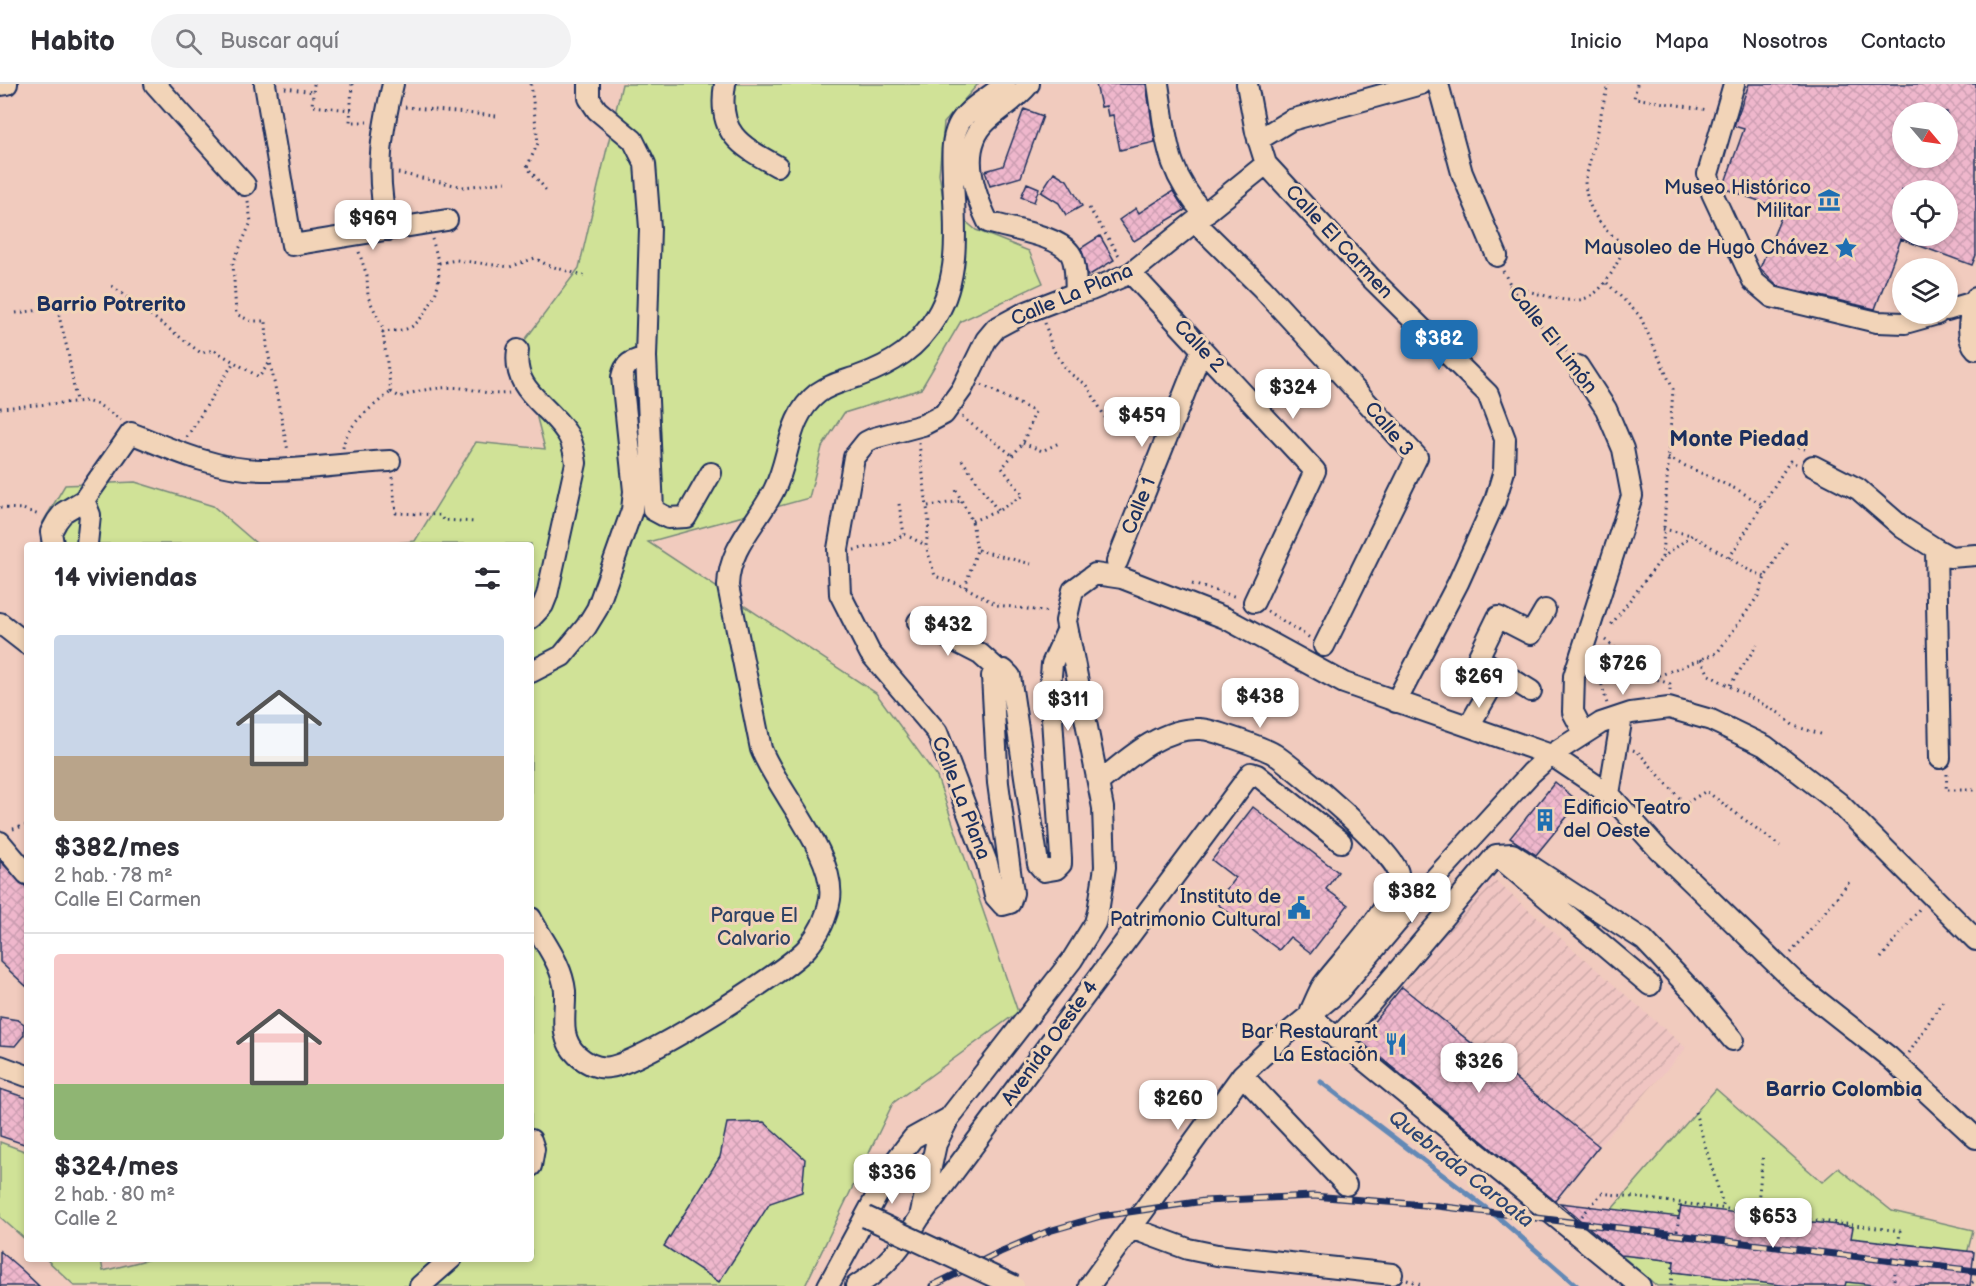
<!DOCTYPE html>
<html lang="es">
<head>
<meta charset="utf-8">
<style>
	:root { --surface:#fff; --page:#f2f2f3; --text:#2b2b33; --muted:#7c7c81; --line:#e1e1e2; --accent:#1f6fb2 }
	body { margin:0; font-family:"Balsamiq Sans",sans-serif; background:var(--page); color:var(--text); height:100vh; display:flex; flex-direction:column; font-size:22px; white-space:nowrap }
	* { box-sizing:border-box; margin:0 }
	p { font-size:20px; color:var(--muted) }
	.icon { flex:none; width:33px; height:33px; fill:none; stroke:currentColor; stroke-width:2; stroke-linecap:round; stroke-linejoin:round }
	.map { position:relative; flex:1; overflow:hidden }
	.details { position:absolute; left:24px; top:458px; width:510px; height:720px; display:flex; flex-direction:column; background:var(--surface); border-radius:6px; box-shadow:0 3px 9px #0003 }
	.details>* { flex:none }
	.needle { width:39px; rotate:119deg }
	.controls { position:absolute; left:1892px; top:18px; display:grid; gap:12px }
	.controls a { display:grid; place-items:center; width:66px; height:66px; border-radius:50%; background:var(--surface); box-shadow:0 3px 9px #0003; font-size:30px }
	.price { position:absolute; translate:-50% -51px; padding:0 14px; border-radius:12px; background:#fff; color:#222; font-size:20px; line-height:39px; filter:drop-shadow(0 2px 3px #0008) }
	.price::after { content:''; position:absolute; left:50%; top:36px; width:18px; height:14px; margin-left:-9px; background:inherit; clip-path:polygon(0 0,100% 0,50% 100%) }
	.price.active { background:var(--accent); color:#fff }
	ul { padding:0; list-style:none }
	li { display:grid; align-content:center; gap:12px; height:318px; padding:0 30px }
	li+li { border-top:2px solid var(--line) }
	li span { display:grid; place-items:center; height:186px; border-radius:6px; color:#555 }
	li>.icon { margin-inline-start:auto }
	span .icon { width:108px; height:108px; fill:#fffc; stroke-width:1 }
	li b { font-size:26px }
	h2 { display:flex; justify-content:space-between; align-items:center; height:72px; padding:0 30px; font-size:26px }
	header { display:flex; align-items:center; gap:36px; box-sizing:border-box; height:84px; padding:0 30px; background:var(--surface); border-bottom:2px solid var(--line) }
	header strong { font-size:28px }
	nav { display:flex; gap:33px; margin-inline-start:auto; font-size:21px }
	.search { width:420px; height:54px; background:var(--page); display:flex; align-items:center; gap:15px; box-sizing:border-box; padding:0 21px; border-radius:33px; color:var(--muted); font-size:22px }
	.map>svg:first-child { display:block }
	.industrial { fill:url(#industrial-furrows) }
	.green { fill:#d0e297; stroke:#76887a; stroke-width:1.5 }
	.lines { fill:none; stroke-linecap:round; stroke-linejoin:round }
	.stream { stroke:#6489b6; stroke-width:5 }
	.building { fill:url(#building-cross-hatch); stroke:#1b2f5e; stroke-width:1.5; fill-rule:evenodd }
	.minor-casing { stroke:#1b2f5e; stroke-width:24 }
	.path { stroke:#1b2f5e; stroke-width:3; stroke-dasharray:1.5 4.5; stroke-linecap:butt }
	.minor { stroke:#f2d4b8; stroke-width:20 }
	.rail-casing { stroke:#1b2f5e; stroke-width:7 }
	.rail { stroke:#f2d4b8; stroke-width:4.5; stroke-dasharray:14; stroke-linecap:butt }
	.minor-bridge-casing { stroke:#1b2f5e; stroke-width:24; stroke-linecap:butt }
	.minor-bridge { stroke:#f2d4b8; stroke-width:20 }
	.labels { text-anchor:middle; dominant-baseline:central; stroke-width:6; stroke-linejoin:round; paint-order:stroke }
	.poi-label { font-size:20px; fill:#1b2f5e; stroke:#f2d4b8; text-anchor:end }
	.street-label { font-size:20px; fill:#1b2f5e; stroke:#f2d4b8 }
	.park-label { font-size:20px; fill:#2d4164; stroke:#f2d4b8 }
	.neighbourhood-label { font-size:21px; font-weight:bold; fill:#1b2f5e; stroke:#f2d4b8 }
	.water-label { font-size:21px; font-style:italic; fill:#2d4674; stroke:#f2d4b8 }
	.quarter-label { font-size:22px; font-weight:bold; fill:#1b2f5e; stroke:#f2d4b8 }
</style>
</head>
<body>
<header>
<strong>Habito</strong>
<div class="search"><svg class="icon" aria-label="search" viewBox="0 0 24 24"><circle cx="10" cy="10" r="6"/><path d="M15 15l6 6"/></svg>Buscar aquí</div>
<nav><a>Inicio</a><a>Mapa</a><a>Nosotros</a><a>Contacto</a></nav>
</header>
<div class="map">
<svg width="1976" height="1202" viewBox="0 0 1976 1202">
	<defs>
		<pattern id="industrial-furrows" width="10" height="10" patternUnits="userSpaceOnUse" patternTransform="scale(1.5)"><rect width="10" height="10" fill="#f0c5c2"/><path d="M-1 1l2-2M0 10L10 0M9 11l2-2" fill="none" stroke="#cdaaa9"/></pattern>
		<pattern id="building-cross-hatch" width="8" height="8" patternUnits="userSpaceOnUse" patternTransform="scale(1.5)"><rect width="8" height="8" fill="#efb7cc"/><path d="M0 0l8 8M0 8l8-8" fill="none" stroke="#cc9eb2"/></pattern>
	</defs>
	<rect width="100%" height="100%" fill="#f1cbbe"/>
	<filter id="ink" filterUnits="userSpaceOnUse"><feTurbulence type="fractalNoise" baseFrequency=".0167" numOctaves="2"/><feDisplacementMap in="SourceGraphic" scale="12" xChannelSelector="R" yChannelSelector="G"/><feConvolveMatrix kernelMatrix="1 2 1 2 8 2 1 2 1" color-interpolation-filters="sRGB"/></filter>
	<g filter="url(#ink)">
		<path class="industrial" d="M1490,792L1686,964L1599,1062L1402,903Z"/>
		<path class="green" d="M622,0H978L944,39L939,90L944,119L976,146L1029,167L1043,199L961,237L921,305L844,329L822,363L809,414L648,458L876,609L937,693L1018,928L893,1019L805,1202H75L46,1175H101L103,1187L154,1174H531V460H386L415,457L476,358L545,365L519,264L579,184Z
			M135,398L213,422L257,460H41L43,438L65,401Z
			M1716,1005L1822,1098L1838,1084L1892,1127L1973,1146L1959,1202H1657L1593,1147Z
			M0,1058L27,1068V1157L0,1133Z"/>
		<g class="lines">
			<path class="stream" d="M1321,998L1499,1134L1577,1202"/>
		</g>
		<path class="building" d="M1096,0H1146L1155,58L1120,66L1113,31L1108,32L1106,22L1101,23Z
			M1749,0H1976V171L1972,181L1901,155L1875,225L1778,202L1760,184L1784,126L1723,104L1744,45L1734,42ZM1902,28H1947V74H1902ZM1902,106H1947V152H1902Z
			M1024,25L1043,32L1021,93L990,102L985,87L1003,82Z
			M1054,88L1067,96L1082,122L1066,131L1059,119L1041,108Z
			M1027,99L1039,104L1034,118L1021,113Z
			M1173,107L1185,126L1134,157L1119,136L1136,124L1139,129Z
			M1100,152L1114,176L1088,192L1081,164Z
			M1555,698L1579,718L1536,771L1510,754Z
			M1253,723L1338,788L1326,805L1348,821L1311,869L1290,853L1279,866L1216,819L1235,794L1212,776Z
			M0,777L27,804V903L0,878Z
			M1402,903L1599,1062L1555,1117L1359,956Z
			M0,933L18,936L24,940V951L15,962L0,961Z
			M0,1005L27,1014V1061L0,1052Z
			M764,1038L805,1075L802,1108L770,1119L719,1198L664,1162L720,1073L727,1039Z
			M1560,1119L1679,1133L1681,1122L1853,1143L1851,1154L1974,1168L1970,1202H1884L1846,1198L1845,1202H1790L1673,1188L1674,1177L1621,1171Z
			M0,1167L22,1186L39,1202H0Z"/>
		<g class="lines">
			<g class="minor-casing">
				<path id="minor" d="M155,0L245,101
					M265,0L292,161L447,136
					M589,0V14L597,26L633,56L645,80L650,144L646,273L653,426L668,434L686,433L711,389
					M725,0C717,49 739,61 777,82
					M1029,0C1017,15 1001,24 987,37C958,64 974,109 988,138C1008,145 1057,151 1070,169C1077,179 1075,198 1076,210
					M1158,0C1167,56 1165,86 1205,131
					M1247,0L1256,48L1266,80L1370,193L1488,310L1505,355L1504,387L1495,417L1458,499L1396,618
					M1438,0L1462,89L1497,172
					M1734,0L1708,90L1712,109L1753,197L1772,213L1877,238L1905,239L1937,230
					M0,1L7,0
					M1258,56L1291,36L1421,0
					M1195,138L1262,204L1417,373L1324,562
					M388,146C375,91 380,54 393,0
					M1131,189L1315,387L1254,518
					M1976,214C1970,228 1964,253 1976,265
					M1947,226L1974,218
					M518,266C512,307 546,318 566,348C573,357 574,368 576,379L547,511L543,521L531,534
					M1578,282L1606,325L1623,365L1632,412L1574,592L1573,628L1584,649
					M1813,382L1858,405L1903,444L1936,465L1950,473L1976,471
					M84,416L90,431L87,460
					M53,460L51,448L57,437L64,428L84,416L131,349C172,366 219,387 265,386C307,386 348,379 390,377
					M1936,465L1940,674
					M1117,478L1202,265
					M918,538L980,570L998,586
					M0,539L27,560
					M1066,549L1052,580L1050,603L1061,774V780L1056,785L1044,787L1038,780L1010,592L1004,586L994,588L992,592L998,699L1013,809L1010,819L1003,821L995,812L987,779L937,648L870,569L840,510L838,465L854,373L866,358L874,354L923,341L944,330L962,305L986,256L996,244L1024,229L1068,212L1091,206L1131,189L1266,80
					M531,588L562,572L586,543L597,525L632,426L634,407L622,293C625,278 633,277 646,273
					M1531,607L1478,574L1498,533L1531,550L1545,526
					M1469,642L1500,588
					M1098,699C1126,676 1161,643 1200,645C1211,645 1264,664 1274,670C1294,683 1396,769 1398,789C1401,815 1340,878 1323,901C1318,909 1315,918 1311,926
					M1609,710L1622,632
					M0,758L27,790
					M1501,775L1650,901
					M531,834C543,858 562,879 565,907C566,931 558,953 577,971C586,979 598,985 610,983C642,978 785,889 807,864C819,850 827,833 830,815C836,771 778,708 761,665L728,502C729,463 757,440 774,406C791,373 786,334 818,309C830,300 845,297 859,292C893,280 918,263 936,233C961,192 955,140 953,95C953,77 950,59 958,42C966,24 991,13 1005,0
					M1309,931L1640,1202
					M1336,955L1369,921L1496,771L1512,770L1644,856L1694,909L1733,956
					M0,982L27,992
					M1242,991L1346,1101
					M531,1056L534,1065L531,1082
					M920,1133L936,1060L949,1034L1072,876L1095,839L1098,828L1105,783L1103,724L1066,537L1073,506L1095,490L1122,494L1225,534L1344,599L1551,671L1609,710L1659,766L1799,902L1889,973L1976,1054
					M1131,1144L1188,1165L1217,1171L1392,1190
					M420,1202L452,1174
					M828,1202L896,1076L913,1054L949,1034
					M856,1202C886,1184 902,1162 920,1133L1251,689L1257,691L1341,758
					M1089,1202L1242,991L1277,958L1339,907L1426,804L1531,689L1551,671L1601,639L1631,629L1669,624L1711,636L1765,662L1839,719L1976,856"/>
			</g>
			<path class="path" d="M314,0L312,22L351,26
				M352,0L350,38H367
				M531,0L538,59L527,83L547,107
				M1637,0L1634,14L1708,26
				M285,4L313,8
				M405,23L496,32
				M398,89L464,103L506,98
				M248,117L251,138L233,179L236,230L251,237H266L267,263L288,367
				M1089,124L1120,173
				M359,168L367,192L368,213L382,242L391,308
				M439,179L456,176L510,183L535,174L547,181L584,192
				M1503,187L1522,222L1567,268
				M1607,199L1640,232L1673,305L1662,474L1611,541
				M112,202L201,269L214,266L259,293L270,278
				M1509,202C1576,219 1593,235 1625,162C1602,144 1587,128 1585,98L1608,0
				M16,229L57,224L68,268L76,317
				M1045,239L1052,264L1069,289L1087,301L1106,335
				M382,248C390,247 398,247 406,245C415,243 421,234 426,227C443,203 441,182 432,155
				M391,308L400,313C417,306 443,302 462,304C478,306 491,312 509,309
				M0,324L86,317L99,321L121,336
				M962,333L1012,371
				M187,353L234,278
				M1781,358L1805,365
				M919,359L929,439L926,462L935,492L965,503L997,521L1050,528
				M1023,359L1042,367L1061,358
				M343,364C346,340 373,322 391,308
				M1668,374L1738,406L1763,421
				M962,376L998,427
				M392,393L396,429L440,431L443,436L475,438
				M956,406L972,437L977,466L965,503
				M899,420L904,450
				M928,422L962,417
				M0,424L23,425L39,431
				M972,437L998,427L1023,411L1002,384L1023,359L1035,328L982,301
				M1663,445L1692,451
				M854,466L889,459L904,450L925,461
				M978,466L1031,480
				M1662,474L1692,451L1747,485L1765,493
				M1729,474L1790,377L1796,380
				M1192,500L1237,513
				M1267,527L1310,554
				M1605,556L1653,594L1670,600V607
				M1701,575L1709,591L1779,629L1794,642L1824,651
				M1597,583L1607,620
				M1653,594L1717,569L1758,512L1765,493L1788,456
				M1730,601L1757,561
				M1633,666L1638,668L1685,720L1706,707L1780,762
				M1947,690L1946,706H1976
				M13,745L27,741
				M1791,869L1849,798
				M1881,874L1920,824
				M1909,969L1944,915
				M1695,1028L1724,1124
				M1757,1129L1763,1070
				M1582,1132L1602,1109L1900,1147L1898,1165
				M1677,1147L1680,1119
				M1407,1196L1424,1202
				M1671,1202L1674,1171
				M1893,1202L1895,1189
				M1967,1202L1976,1196"/>
			<use href="#minor" class="minor"/>
			<g class="rail-casing">
				<path id="rail" d="M932,1202L1000,1168L1049,1147L1101,1132L1204,1117L1313,1112L1437,1122L1976,1187"/>
			</g>
			<use href="#rail" class="rail"/>
			<g class="minor-bridge-casing">
				<path id="minor-bridge" d="M866,1133L1014,1202"/>
			</g>
			<use href="#minor-bridge" class="minor-bridge"/>
		</g>
	</g>
	<defs>
		<g id="museum-bare" transform="scale(1.8)"><path d="M0-6L6-3V-2H-6V-3ZM-5-1h2V3h-2ZM-1-1h2V3h-2ZM3-1h2V3H3ZM-6 4H6V6H-6Z" fill="#1f6fb2" stroke="#f2d4b8" stroke-width="2.5" paint-order="stroke"/></g>
		<g id="sight-bare" transform="scale(1.8)"><path d="M0-6L1.8-2.2L6-1.7L2.9 1.2L3.7 5.4L0 3.3L-3.7 5.4L-2.9 1.2L-6-1.7L-1.8-2.2Z" fill="#1f6fb2" stroke="#f2d4b8" stroke-width="2.5" paint-order="stroke"/></g>
		<g id="building-bare" transform="scale(1.8)"><path d="M-4-6H4V6H1V3H-1V6H-4ZM-2.5-4.3h1.7v1.8h-1.7ZM.8-4.3h1.7v1.8H.8ZM-2.5-1h1.7V.8h-1.7ZM.8-1h1.7V.8H.8Z" fill="#1f6fb2" stroke="#f2d4b8" stroke-width="2.5" paint-order="stroke"/></g>
		<g id="civic-bare" transform="scale(1.8)"><path d="M-.6-6.5H3V-4.5H.6V-3L4-1V1h2V6H-6V1h2V-1L-.6-3ZM-1.2 2.5V6h2.4V2.5Z" fill="#1f6fb2" stroke="#f2d4b8" stroke-width="2.5" paint-order="stroke"/></g>
		<g id="restaurant-bare" transform="scale(1.8)"><path d="M-5-6h1v4h1v-4h1v4h1v-4h1v5L-1.5 .5V6h-2V.5L-5-1ZM5-6V6H3V1.5H1.5Q1.5-4 5-6Z" fill="#1f6fb2" stroke="#f2d4b8" stroke-width="2.5" paint-order="stroke"/></g>
	</defs>
	<g fill-rule="evenodd">
		<use href="#museum-bare" x="1829" y="116"/>
		<use href="#sight-bare" x="1846" y="164"/>
		<use href="#building-bare" x="1545" y="736"/>
		<use href="#civic-bare" x="1299" y="824"/>
		<use href="#restaurant-bare" x="1396" y="960"/>
	</g>
	<g class="labels">
		<g class="poi-label">
			<text x="1811" y="104">Museo Histórico<tspan x="1811" dy="23">Militar</tspan></text>
			<text x="1828" y="164">Mausoleo de Hugo Chávez</text>
			<text x="1563" y="724" text-anchor="start">Edificio Teatro<tspan x="1563" dy="23">del Oeste</tspan></text>
			<text x="1281" y="813">Instituto de<tspan x="1281" dy="23">Patrimonio Cultural</tspan></text>
			<text x="1378" y="948">Bar Restaurant<tspan x="1378" dy="23">La Estación</tspan></text>
		</g>
		<g class="street-label">
			<text transform="translate(1339 158) rotate(47)">Calle El Carmen</text>
			<text transform="translate(1072 211) rotate(-23)">Calle La Plana</text>
			<text transform="translate(1553 256) rotate(52)">Calle El Limón</text>
			<text transform="translate(1199 262) rotate(47)">Calle 2</text>
			<text transform="translate(1389 345) rotate(50)">Calle 3</text>
			<text transform="translate(1139 422) rotate(-68)">Calle 1</text>
			<text transform="translate(961 714) rotate(69)">Calle La Plana</text>
			<text transform="translate(1050 959) rotate(-54)">Avenida Oeste 4</text>
		</g>
		<g class="park-label">
			<text x="754" y="832">Parque El<tspan x="754" dy="23">Calvario</tspan></text>
		</g>
		<g class="neighbourhood-label">
			<text x="111" y="220">Barrio Potrerito</text>
			<text x="1844" y="1005">Barrio Colombia</text>
		</g>
		<g class="water-label">
			<text transform="translate(1461 1085) rotate(38)">Quebrada Caroata</text>
		</g>
		<g class="quarter-label">
			<text x="1739" y="355">Monte Piedad</text>
		</g>
	</g>
</svg>
<div class="controls">
<a><svg class="needle" viewBox="-14 -14 28 28"><path d="M0-13l5 13h-10z" fill="#e53935"/><path d="M0 13l5-13h-10z" fill="#7c7c81"/></svg></a>
<a><svg class="icon" aria-label="locate" viewBox="0 0 24 24"><circle cx="12" cy="12" r="6"/><path d="M12 2v4M12 18v4M2 12h4M18 12h4"/></svg></a>
<a><svg class="icon" aria-label="layers" viewBox="0 0 24 24"><path d="M12 4l9 5-9 5-9-5zM3 14l9 5 9-5"/></svg></a>
</div>
<b class="price" style="left:373px;top:167px">$969</b>
<b class="price active" style="left:1439px;top:287px">$382</b>
<b class="price" style="left:1293px;top:336px">$324</b>
<b class="price" style="left:1142px;top:364px">$459</b>
<b class="price" style="left:948px;top:573px">$432</b>
<b class="price" style="left:1623px;top:612px">$726</b>
<b class="price" style="left:1479px;top:625px">$269</b>
<b class="price" style="left:1260px;top:645px">$438</b>
<b class="price" style="left:1068px;top:648px">$311</b>
<b class="price" style="left:1412px;top:840px">$382</b>
<b class="price" style="left:1479px;top:1010px">$326</b>
<b class="price" style="left:1178px;top:1047px">$260</b>
<b class="price" style="left:892px;top:1121px">$336</b>
<b class="price" style="left:1773px;top:1165px">$653</b>
<section class="details">
<h2>14 viviendas<svg class="icon" aria-label="filters" viewBox="0 0 24 24"><path d="M4 7h16M4 17h16"/><circle cx="9" cy="7" r="2"/><circle cx="15" cy="17" r="2"/></svg></h2>
<ul>
<li><span style="background:linear-gradient(#c9d6e8 65%,#b9a48a 0)"><svg class="icon" aria-label="home" viewBox="0 0 24 24"><path d="M3 11l9-7 9 7M6 9v11h12V9"/></svg></span><div><b>$382/mes</b><p>2 hab. · 78 m²</p><p>Calle El Carmen</p></div></li>
<li><span style="background:linear-gradient(#f6c9c9 70%,#8fb573 0)"><svg class="icon" aria-label="home" viewBox="0 0 24 24"><path d="M3 11l9-7 9 7M6 9v11h12V9"/></svg></span><div><b>$324/mes</b><p>2 hab. · 80 m²</p><p>Calle 2</p></div></li>
</ul>
</section>
</div>
</body>
</html>
